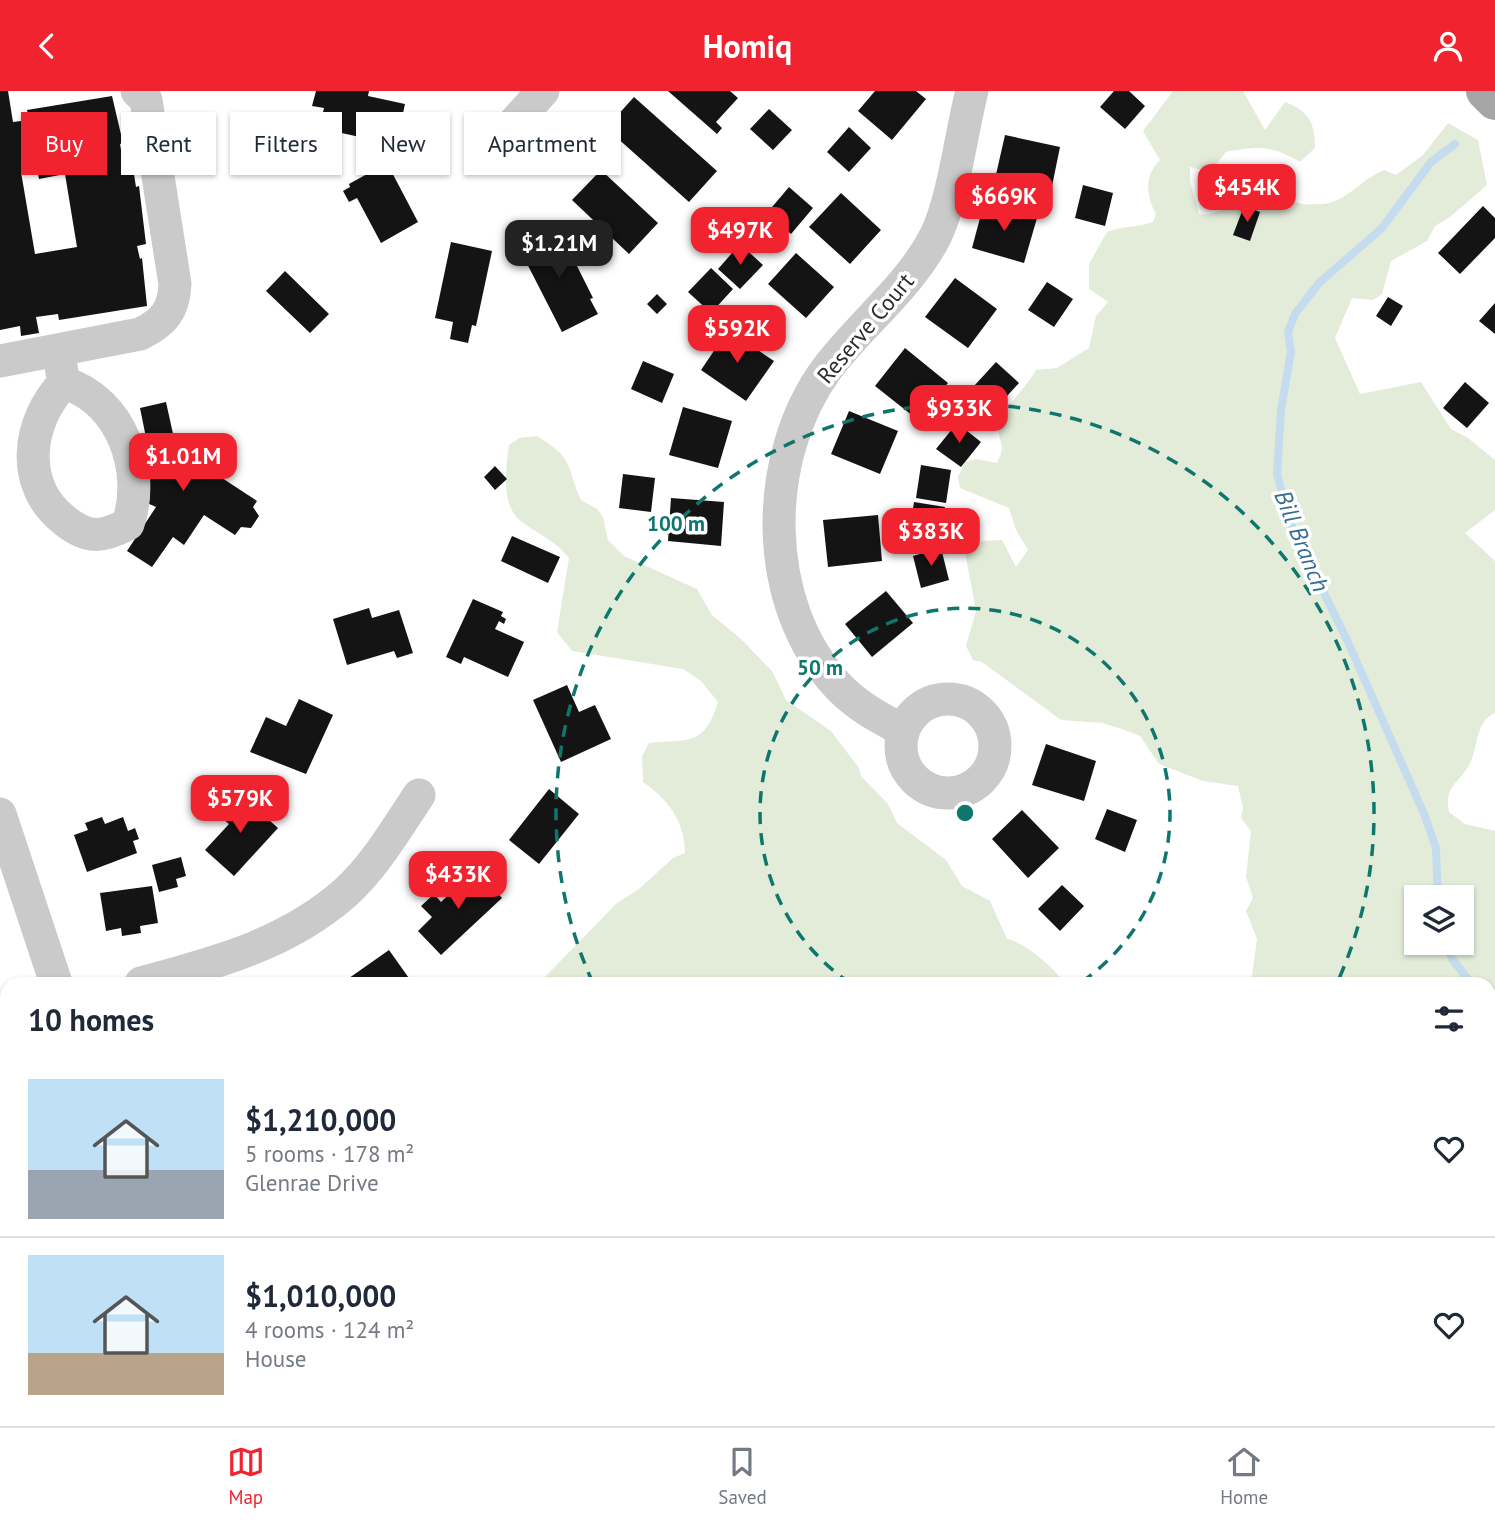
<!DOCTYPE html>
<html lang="en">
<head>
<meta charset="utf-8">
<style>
	:root { --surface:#fff; --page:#f2f2f3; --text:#1f2937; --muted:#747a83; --line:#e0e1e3; --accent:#f0232f }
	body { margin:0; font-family:"PT Sans",sans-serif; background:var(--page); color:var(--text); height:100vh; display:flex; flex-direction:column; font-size:26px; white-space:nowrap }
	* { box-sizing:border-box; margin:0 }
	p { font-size:23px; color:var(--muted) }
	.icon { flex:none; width:38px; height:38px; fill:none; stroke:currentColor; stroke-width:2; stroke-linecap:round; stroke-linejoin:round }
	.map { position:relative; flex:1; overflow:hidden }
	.details { position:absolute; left:0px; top:886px; width:1496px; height:450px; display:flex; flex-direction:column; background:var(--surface); border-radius:21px 21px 0 0; box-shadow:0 2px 5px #0004 }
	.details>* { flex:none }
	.guide { position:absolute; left:21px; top:21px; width:700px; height:63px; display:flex; gap:14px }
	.fabs { position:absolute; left:1404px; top:794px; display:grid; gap:14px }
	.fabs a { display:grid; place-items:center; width:70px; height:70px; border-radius:0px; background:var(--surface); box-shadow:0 2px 5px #0004; font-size:35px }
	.price { position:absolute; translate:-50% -60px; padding:0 16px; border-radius:14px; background:var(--accent); color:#fff; font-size:23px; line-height:46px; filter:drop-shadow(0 2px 4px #0008) }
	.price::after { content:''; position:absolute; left:50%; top:42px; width:21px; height:16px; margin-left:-10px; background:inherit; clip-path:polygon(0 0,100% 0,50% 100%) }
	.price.on { background:#222; color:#fff }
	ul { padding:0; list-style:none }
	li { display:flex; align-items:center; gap:21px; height:175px; padding:0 28px }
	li+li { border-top:2px solid var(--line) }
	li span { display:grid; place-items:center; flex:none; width:196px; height:140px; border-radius:0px; color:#555 }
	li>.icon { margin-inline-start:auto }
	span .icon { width:84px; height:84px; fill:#fffc; stroke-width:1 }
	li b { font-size:30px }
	h2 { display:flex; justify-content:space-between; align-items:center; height:84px; padding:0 28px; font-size:30px }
	.pill { padding:0 24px; border-radius:0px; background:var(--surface); box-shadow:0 2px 5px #0004; font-size:24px; line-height:63px }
	.pill.on { background:var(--accent); color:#fff }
	header { display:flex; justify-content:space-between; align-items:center; height:91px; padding:0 28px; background:var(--accent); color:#fff; font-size:32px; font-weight:600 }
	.menu { display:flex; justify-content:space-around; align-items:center; height:98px; border-top:2px solid var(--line); background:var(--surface); font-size:19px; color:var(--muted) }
	.menu a { display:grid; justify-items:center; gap:4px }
	.menu .on { color:var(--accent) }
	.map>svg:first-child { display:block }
	.green { fill:#e3ecd9; fill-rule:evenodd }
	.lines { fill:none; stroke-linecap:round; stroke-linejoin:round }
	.stream { stroke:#c4dced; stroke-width:8 }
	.building { fill:#141414; fill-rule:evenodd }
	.minor { stroke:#cacaca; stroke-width:33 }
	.major { stroke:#a5a5a5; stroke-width:38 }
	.ring { fill:none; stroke:#0f766e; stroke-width:3.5; stroke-dasharray:12 9 }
	.labels { text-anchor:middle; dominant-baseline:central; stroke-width:7; stroke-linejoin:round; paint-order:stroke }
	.street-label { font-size:23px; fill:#2d2d2d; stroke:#fff }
	.water-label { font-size:24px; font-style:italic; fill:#366e93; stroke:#fff }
	.centre { fill:#0f766e; stroke:#fff; stroke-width:3.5 }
	.ring-label { font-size:21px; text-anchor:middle; font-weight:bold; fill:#0f766e; stroke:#fff; stroke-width:7; stroke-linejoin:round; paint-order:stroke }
</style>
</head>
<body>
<header><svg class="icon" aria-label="back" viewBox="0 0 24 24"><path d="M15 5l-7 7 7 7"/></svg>Homiq<svg class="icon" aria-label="person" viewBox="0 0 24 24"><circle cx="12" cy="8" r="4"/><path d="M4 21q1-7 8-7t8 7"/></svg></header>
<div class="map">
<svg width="1495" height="1335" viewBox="0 0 1495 1335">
	<rect width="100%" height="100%" fill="#fff"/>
	<path class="green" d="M1173,0H1243L1265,39L1285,11C1309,20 1315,32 1315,57L1300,71C1271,54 1258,55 1226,61L1210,81L1190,76V91L1199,123C1221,126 1234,108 1252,100C1271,91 1284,109 1302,113C1308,114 1317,113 1324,113C1347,110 1363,87 1384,79L1396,84L1423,64L1448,32L1478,49L1487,94L1450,126L1435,135L1427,150L1391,170L1382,203L1373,209L1352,207L1335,247L1360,303L1421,291L1451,338L1468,347L1495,369V419L1465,442L1495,470V622C1474,631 1479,657 1469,674C1459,693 1444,694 1449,721L1465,733L1495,740V1335H109L117,1328H1489V892H1251L1257,848L1246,820L1253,807L1246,786L1251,740L1241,727L1243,717L1238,695L1203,690L1159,673L1140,645L1122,638L1103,632L1061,629L982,571L973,569L966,555L976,520L965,461L983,450L1002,449L1016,476L1028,459L1016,439L1009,417L960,397L958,386L965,371L976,368L997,372C1008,349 997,353 998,334C999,323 1028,294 1036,279L1057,277L1089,257L1096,225L1108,211L1089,198V173L1107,141C1126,134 1137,137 1153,131L1156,123C1146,105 1144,84 1160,69L1143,40ZM1416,807H1461V852H1416Z
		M537,345C575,369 565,372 581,409L597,418L603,426L608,449L624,465L697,498L712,524L741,548L772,580L786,609L831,640L859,677L861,685L888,713L897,732L946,769L962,795L990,810L1007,848C1024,851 1055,877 1064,892H539L617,812L639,798L673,767L685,762C685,731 668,708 643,691L642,665L649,652C689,648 704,656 718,611L701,590L683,578L572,560L557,541L569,467C553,448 541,445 522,431C500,415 506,378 509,354L519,347Z"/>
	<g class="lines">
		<path class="stream" d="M1438,807L1436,757L1425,725L1347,549L1293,439L1277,384L1281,319L1291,261L1288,241L1295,223L1319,192L1382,137L1431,71L1455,53
			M1445,852L1452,868L1471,892
			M1489,921L1495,934"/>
	</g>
	<path class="building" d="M0,0H8L13,31L29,29L27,19L112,5L123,52L120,53L122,65L131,64L136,96L139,95L146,153L137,155L140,168L142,167L147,215L59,229L58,223L36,226L39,242L21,245L20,235L0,239ZM37,78L39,88L65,83L77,156L35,163L21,81Z
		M316,0H369L368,5L405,13L396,54L319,37L324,17L312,15Z
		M668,0H730L738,7L716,31L722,37L717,43Z
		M875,0H916L926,8L892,49L858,20Z
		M1114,0H1129L1145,15L1125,38L1100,16Z
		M634,6L717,80L689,111L606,37Z
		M769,18L792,39L773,59L750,38Z
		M849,36L871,57L849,81L827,61Z
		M1005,44L1060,56L1051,100L995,88Z
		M387,72L418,131L381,152L357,107L349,111L343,100L350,96L349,93Z
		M601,79L658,132L629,163L572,109Z
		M1083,94L1113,102L1105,135L1075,127Z
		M789,96L813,117L791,143L767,122Z
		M841,102L881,139L850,173L809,136Z
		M984,112L1037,127L1024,172L972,157Z
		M1244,115L1260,121L1250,150L1233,144Z
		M1483,115L1495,127V147L1460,183L1438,162Z
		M558,137L593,207L590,208L598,223L562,241L519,157Z
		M451,151L492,160L476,235L472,234L468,252L450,248L453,231L435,227Z
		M740,153L763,174L740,198L718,178Z
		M796,162L834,196L806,227L768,193Z
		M711,177L733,198L711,222L688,201Z
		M285,180L329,223L310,242L266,200Z
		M955,187L997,218L968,257L925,226Z
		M1047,191L1073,208L1054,236L1028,219Z
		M657,203L667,213L657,223L647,213Z
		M1388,206L1403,215L1391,235L1376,225Z
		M1495,212V243L1479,230Z
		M728,239L774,270L746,310L701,279Z
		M905,257L948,292L918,329L875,295Z
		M643,270L674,283L662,312L631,298Z
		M996,271L1019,292L997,316L974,295Z
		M1465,291L1489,312L1467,337L1443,317Z
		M166,311L181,379L187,368L209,381L214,373L223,379L219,385L257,410L253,416L259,425L251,437L241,436L235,444L204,424L184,454L173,446L152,476L127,460L156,416L147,412L145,392L154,386L140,317Z
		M683,316L732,330L718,377L669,364Z
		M849,320L898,340L880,383L831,363Z
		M957,332L981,351L961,376L936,358Z
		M921,374L951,379L946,412L916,407Z
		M495,375L507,388L495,399L484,386Z
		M623,383L655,387L651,421L619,417Z
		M671,407L724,411L721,455L668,450Z
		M914,411L945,416L940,449L909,444Z
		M878,424L882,470L828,476L823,429Z
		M512,445L560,466L548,492L501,470Z
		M941,457L949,489L921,497L913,465Z
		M886,500L913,532L872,566L845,533Z
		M473,508L503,521L501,525L506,528L504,533L499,530L495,538L524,551L508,586L464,566L461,573L446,566Z
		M369,517L372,527L399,519L413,562L397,567L394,560L347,574L333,528Z
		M567,594L579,621L595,614L611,648L561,671L533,609Z
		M299,608L333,624L306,683L250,661L266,626L286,635Z
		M1046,653L1096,670L1084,710L1032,694Z
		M549,698L579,723L539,773L509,749Z
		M235,703L247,714L249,711L278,737L234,785L205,759L229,733L217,723Z
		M1107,718L1137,729L1125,761L1095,748Z
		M1022,719L1059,757L1028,787L992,748Z
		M102,726L105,733L123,726L128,740L135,737L139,748L133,750L137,762L87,781L74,744L88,739L85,732Z
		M181,766L186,785L176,788L178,796L159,801L152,774Z
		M476,778L502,807L441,864L418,840L432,826L421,815L434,803L441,811Z
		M1062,794L1084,815L1060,840L1038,818Z
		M152,795L158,832L140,835L141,842L122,845L121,837L106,840L100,802Z
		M389,859L411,890L407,892H342Z
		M0,920H3L7,936V973L0,974Z
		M0,1001H5L7,1009V1062L0,1063Z"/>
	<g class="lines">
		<path class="minor" d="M492,56L543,0
			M58,259L64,292C27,330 19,394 64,429C87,448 102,447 128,433C146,380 122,309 64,292
			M0,270L140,243C163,232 174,220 175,193L146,9L137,0
			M901 655a47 47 0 1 1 94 0a47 47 0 1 1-94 0Z
			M903,639C879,627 857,615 838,595C761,513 762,367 826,279C860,233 910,196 936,144C954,106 961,42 972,0
			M0,723L56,892
			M141,892C214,872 286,854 345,802C375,775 397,737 419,704
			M0,1206L7,1200"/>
		<path class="major" d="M1485,0L1495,10"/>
	</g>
	<g class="ring">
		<path d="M850 892A205 205 0 1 1 1080 892"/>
		<path d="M593 892A409 409 0 1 1 1337 892"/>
	</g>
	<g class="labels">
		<g class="street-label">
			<text transform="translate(865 237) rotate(-50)">Reserve Court</text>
		</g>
		<g class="water-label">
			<text transform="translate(1302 450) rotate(68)">Bill Branch</text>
		</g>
	</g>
	<circle cx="965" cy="722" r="10" class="centre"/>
	<g class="ring-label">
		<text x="676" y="440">100 m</text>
		<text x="820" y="584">50 m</text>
	</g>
</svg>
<div class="fabs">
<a><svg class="icon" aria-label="layers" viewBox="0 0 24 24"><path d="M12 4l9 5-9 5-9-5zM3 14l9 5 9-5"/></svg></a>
</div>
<b class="price" style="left:1247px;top:133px">$454K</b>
<b class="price" style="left:1004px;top:142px">$669K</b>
<b class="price" style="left:740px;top:176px">$497K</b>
<b class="price on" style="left:559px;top:189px">$1.21M</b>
<b class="price" style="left:737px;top:274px">$592K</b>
<b class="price" style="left:959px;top:354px">$933K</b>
<b class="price" style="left:183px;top:402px">$1.01M</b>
<b class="price" style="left:931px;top:477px">$383K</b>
<b class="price" style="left:240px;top:744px">$579K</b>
<b class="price" style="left:458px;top:820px">$433K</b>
<div class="guide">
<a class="pill on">Buy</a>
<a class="pill">Rent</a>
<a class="pill">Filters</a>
<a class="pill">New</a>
<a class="pill">Apartment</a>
</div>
<section class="details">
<h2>10 homes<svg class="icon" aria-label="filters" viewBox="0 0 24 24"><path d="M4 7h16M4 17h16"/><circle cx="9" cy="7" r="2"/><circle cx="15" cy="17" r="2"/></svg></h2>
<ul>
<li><span style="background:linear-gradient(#bfe0f5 65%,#9aa5b1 0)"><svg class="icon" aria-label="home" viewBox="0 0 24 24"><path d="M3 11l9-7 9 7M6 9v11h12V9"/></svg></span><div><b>$1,210,000</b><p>5 rooms · 178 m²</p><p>Glenrae Drive</p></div><svg class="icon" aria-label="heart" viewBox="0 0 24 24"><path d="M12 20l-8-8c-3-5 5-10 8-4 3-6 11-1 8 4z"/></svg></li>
<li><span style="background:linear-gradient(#bfe0f5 70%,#b9a48a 0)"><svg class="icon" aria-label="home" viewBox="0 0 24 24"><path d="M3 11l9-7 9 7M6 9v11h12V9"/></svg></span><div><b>$1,010,000</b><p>4 rooms · 124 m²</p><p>House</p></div><svg class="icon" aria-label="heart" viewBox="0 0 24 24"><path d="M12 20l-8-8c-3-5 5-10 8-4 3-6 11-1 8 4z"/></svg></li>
</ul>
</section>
</div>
<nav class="menu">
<a class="on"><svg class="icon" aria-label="map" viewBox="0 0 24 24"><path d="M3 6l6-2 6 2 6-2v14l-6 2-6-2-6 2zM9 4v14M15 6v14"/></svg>Map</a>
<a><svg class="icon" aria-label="saved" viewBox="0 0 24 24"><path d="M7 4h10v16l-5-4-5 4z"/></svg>Saved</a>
<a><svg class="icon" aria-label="home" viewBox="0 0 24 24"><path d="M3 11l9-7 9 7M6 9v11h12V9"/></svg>Home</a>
</nav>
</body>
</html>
